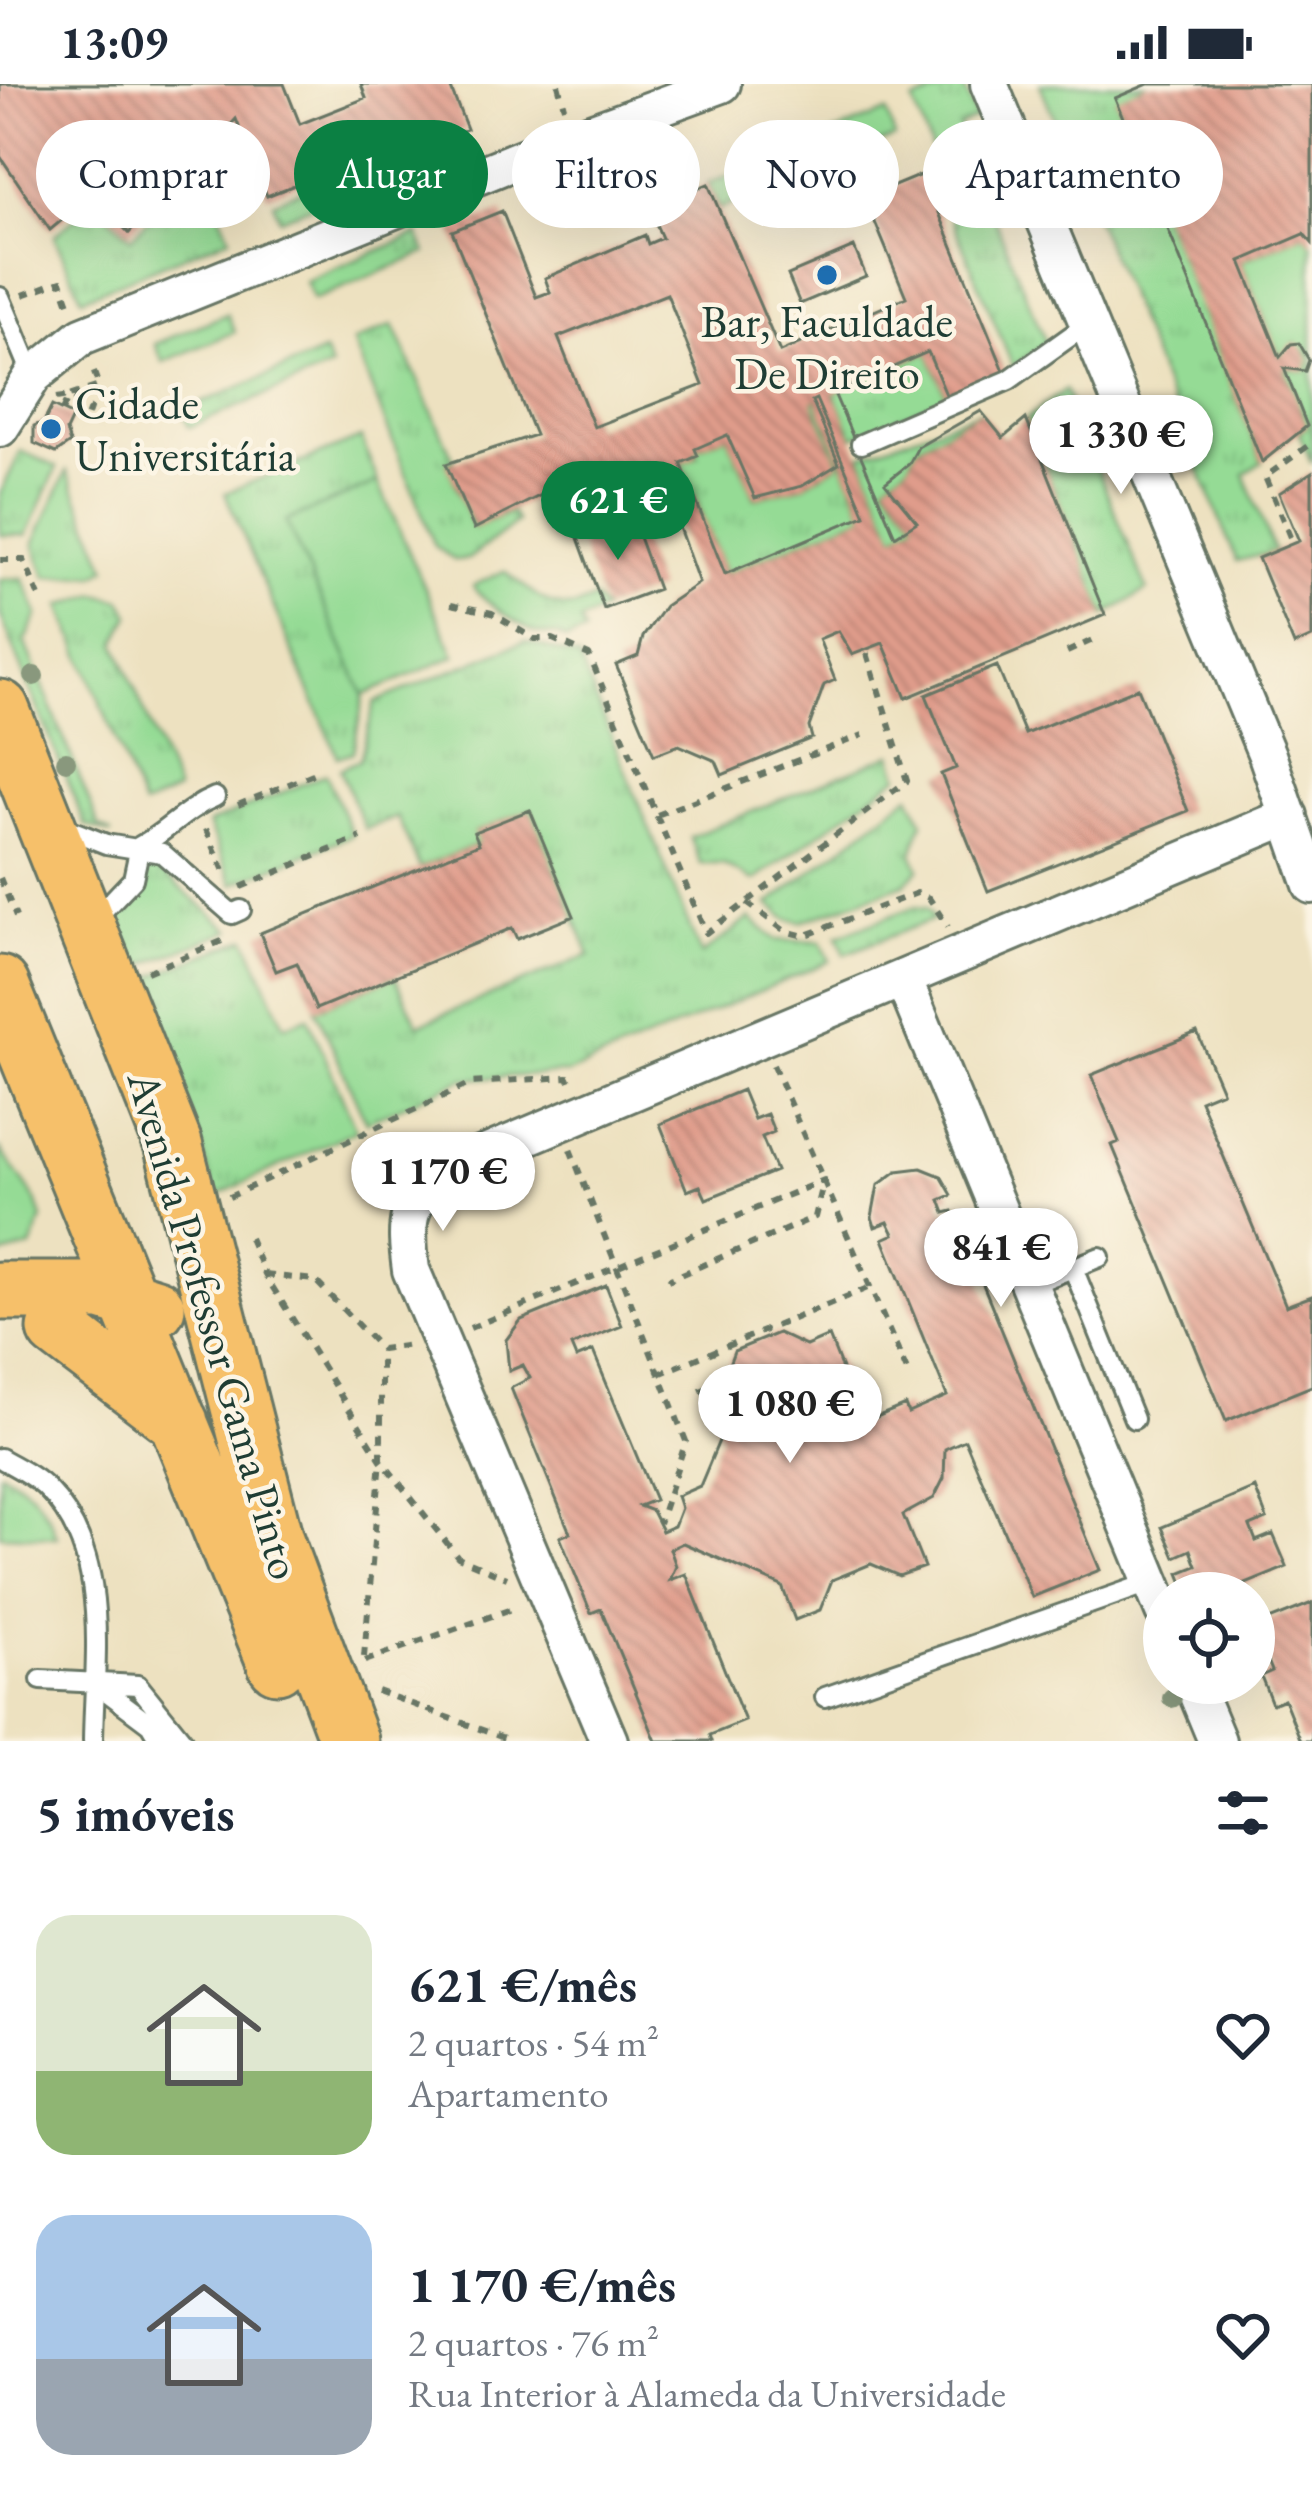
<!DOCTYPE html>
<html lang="pt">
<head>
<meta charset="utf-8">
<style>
	:root { --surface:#fff; --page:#f2f2f3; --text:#1f2937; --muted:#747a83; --accent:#0b8043 }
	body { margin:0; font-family:"EB Garamond",serif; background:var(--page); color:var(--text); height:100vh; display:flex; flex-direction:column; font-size:45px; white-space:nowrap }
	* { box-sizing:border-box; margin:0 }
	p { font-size:39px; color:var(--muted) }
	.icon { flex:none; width:66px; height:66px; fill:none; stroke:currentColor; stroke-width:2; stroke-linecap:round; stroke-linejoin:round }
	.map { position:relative; height:1657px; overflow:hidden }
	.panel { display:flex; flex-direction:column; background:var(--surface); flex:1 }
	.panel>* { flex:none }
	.top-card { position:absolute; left:36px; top:36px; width:1242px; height:108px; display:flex; gap:24px }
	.buttons { position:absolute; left:1143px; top:1488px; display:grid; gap:24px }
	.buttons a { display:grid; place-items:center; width:132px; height:132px; border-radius:50%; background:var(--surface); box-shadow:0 12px 48px #0002; font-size:60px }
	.price { position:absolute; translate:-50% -102px; padding:0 27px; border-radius:42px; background:#fff; color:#222; font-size:39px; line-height:78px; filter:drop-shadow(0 3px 6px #0008) }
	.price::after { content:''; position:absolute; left:50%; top:72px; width:36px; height:27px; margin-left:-18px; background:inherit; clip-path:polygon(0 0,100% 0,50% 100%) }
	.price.active { background:var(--accent); color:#fff }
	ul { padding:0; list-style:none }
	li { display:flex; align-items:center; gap:36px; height:300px; padding:0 36px }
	li span { display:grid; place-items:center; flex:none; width:336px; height:240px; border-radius:36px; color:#555 }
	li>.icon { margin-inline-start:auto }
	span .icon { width:144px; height:144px; fill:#fffc; stroke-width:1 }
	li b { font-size:51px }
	h2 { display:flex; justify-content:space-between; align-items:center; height:144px; padding:0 36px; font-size:51px }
	.pill { padding:0 42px; border-radius:54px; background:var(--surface); box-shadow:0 12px 48px #0002; font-size:42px; line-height:108px }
	.pill.active { background:var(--accent); color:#fff }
	.status { display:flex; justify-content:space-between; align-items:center; height:84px; padding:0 60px; background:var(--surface); direction:ltr }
	.status svg { height:33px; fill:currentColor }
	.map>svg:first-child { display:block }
	.grass { fill:url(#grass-tufts); stroke:#5a8c64; stroke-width:3 }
	.garden { fill:#95db95; stroke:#5a8c64; stroke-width:3 }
	.building { fill:url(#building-back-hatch); fill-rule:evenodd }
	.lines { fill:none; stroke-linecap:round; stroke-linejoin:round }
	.lane-casing { stroke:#677665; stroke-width:24 }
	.street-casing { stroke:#677665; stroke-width:42 }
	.primary-casing { stroke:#677665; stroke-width:63 }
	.path { stroke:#677665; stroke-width:6; stroke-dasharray:9 9; stroke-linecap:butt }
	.lane { stroke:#fff; stroke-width:18 }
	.street { stroke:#fff; stroke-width:36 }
	.primary { stroke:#f6c06b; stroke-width:57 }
	.tree { fill:#89987d }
	.poi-dot { fill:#1f6fb2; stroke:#fcf5e5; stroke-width:4.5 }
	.labels { text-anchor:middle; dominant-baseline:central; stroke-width:9; stroke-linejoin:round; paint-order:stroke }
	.poi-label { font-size:45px; fill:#1f3d34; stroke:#fcf5e5 }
	.street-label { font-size:45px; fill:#1f3d34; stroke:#fcf5e5 }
</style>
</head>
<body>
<div class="status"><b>13:09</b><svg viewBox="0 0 49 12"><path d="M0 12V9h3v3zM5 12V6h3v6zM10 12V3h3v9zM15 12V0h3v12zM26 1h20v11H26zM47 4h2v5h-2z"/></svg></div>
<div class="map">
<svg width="1312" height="1657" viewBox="0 0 1312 1657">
	<defs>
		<pattern id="grass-tufts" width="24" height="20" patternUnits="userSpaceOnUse" patternTransform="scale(3)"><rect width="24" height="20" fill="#95db95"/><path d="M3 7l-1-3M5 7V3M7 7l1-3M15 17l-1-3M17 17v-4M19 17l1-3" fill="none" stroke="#80bd81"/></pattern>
		<pattern id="building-back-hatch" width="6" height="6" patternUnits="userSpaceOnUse" patternTransform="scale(3)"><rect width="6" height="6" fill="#e09c8b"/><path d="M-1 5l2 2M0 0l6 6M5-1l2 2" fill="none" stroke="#b58072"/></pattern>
	</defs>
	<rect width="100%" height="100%" fill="#fcf5e5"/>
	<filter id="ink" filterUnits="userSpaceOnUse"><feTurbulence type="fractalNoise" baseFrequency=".00833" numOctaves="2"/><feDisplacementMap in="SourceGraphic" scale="24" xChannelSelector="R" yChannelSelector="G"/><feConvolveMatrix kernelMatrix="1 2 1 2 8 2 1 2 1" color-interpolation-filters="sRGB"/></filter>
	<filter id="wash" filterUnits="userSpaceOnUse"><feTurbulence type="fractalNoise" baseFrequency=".004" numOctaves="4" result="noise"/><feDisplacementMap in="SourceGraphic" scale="48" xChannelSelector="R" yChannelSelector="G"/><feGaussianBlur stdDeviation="2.7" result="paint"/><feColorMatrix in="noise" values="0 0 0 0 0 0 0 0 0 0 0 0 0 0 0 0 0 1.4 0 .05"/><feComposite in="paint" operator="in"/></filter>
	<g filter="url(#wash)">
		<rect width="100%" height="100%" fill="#ede1c0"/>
		<path class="grass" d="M962,0L976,34L959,42L967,63L936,76L913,18Z
			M1040,0H1148L1116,15L1262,378L1244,390L1274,468L1237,477Z
			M886,28L895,53L719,125L708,100Z
			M236,42L244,64L200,83L230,153L82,214L54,152L93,118L131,154Z
			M400,65L407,82L280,135L273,118Z
			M969,74L1046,259L1013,283L933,89Z
			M418,150L426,169L313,216L305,197Z
			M227,230L235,248L163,278L155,260Z
			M393,241L454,377L447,380L473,444L511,428L517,438L468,475L454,476L435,462L353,258Z
			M324,268L331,284L189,343L182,327Z
			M928,268L947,313L853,353L834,309Z
			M1065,306L1147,506L1105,531L1026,335Z
			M816,315L865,431L725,490L681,379L698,372L695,365L727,351L755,414L802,402L839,380L812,317Z
			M981,327L918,362L909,380L885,399L917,438L895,452L861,371Z
			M361,354L378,398L287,438L364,611L353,668L338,673L225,409Z
			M21,367L57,383L27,451H0V410Z
			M67,387L107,484L96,491L47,493L34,460Z
			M504,487C535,509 558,537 594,515L604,526L580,538L585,549L566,556C554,548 551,552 538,549C525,546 477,512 473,502Z
			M23,494L38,531L25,558L99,742L112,750L85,741L0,530V495Z
			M97,510L122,516L130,531L116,559L177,707L143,723L61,522Z
			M525,557L579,574L701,871L750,834L776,856L821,858L830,877L569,989L463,995L366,1038L316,925L395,892L418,941L590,871L530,726L475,748L479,760L420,784L397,733L365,745L340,685L360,676L375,618Z
			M892,670L899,692L754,797L723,780H701L690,753Z
			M326,690L352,751L233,800L208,740Z
			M910,711L923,738L912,769L919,785L904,800L801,838L786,835L769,820Z
			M152,780L231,846L136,884L114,823Z
			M914,823L926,824L934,835L845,870L837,852Z
			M246,854L284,942L308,933L356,1046L216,1112L180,995L141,897Z
			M0,1388C29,1400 47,1424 57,1453L0,1451Z"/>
		<path class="garden" d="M1304,150L1312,159V380L1299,349L1307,342L1284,284L1305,287L1307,269L1295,259L1280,273L1241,177Z
			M378,398L455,572L364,611L286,437Z
			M0,1065L36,1116L42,1135L31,1163L0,1172Z"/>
		<g id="blocks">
			<path class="building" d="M0,0H284L300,40L366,14L361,0H449L467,45L417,65L413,54L267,112L236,35L129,149L92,111L50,146L0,72Z
				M1148,0H1312V159L1304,150L1241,177L1280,273L1291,260L1299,259L1309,276L1305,287L1284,284L1307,342L1262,378L1115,14Z
				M923,90L1005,289L947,313L928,268L834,309L895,452L917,438L885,399L909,380L918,363L981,327L1003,354L1026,335L1105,531L906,614L883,559L852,571L838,547L819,555L835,596L824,601L809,643L812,654L722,691L716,677L679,661L654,671L616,581L638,572L643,553L665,522L699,499L659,388L648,393L646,385L612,400L623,427L574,445L557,403L474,445L446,380L535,351L452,147L502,127L536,213L550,208L545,194L645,151L648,160L662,154L649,125L708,100L780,268L906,213L865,114ZM667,210L703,301L594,343L558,253ZM816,315L865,431L725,490L681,379L698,372L695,365L727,351L755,414L802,402L839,380L812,317Z
				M854,163L866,192L800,220L788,191Z
				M52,322L73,332L66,347L70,359L56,369L34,359V342L44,338Z
				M1312,388V553L1294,561L1258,474L1299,457L1279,409Z
				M632,434L658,505L604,525L578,454Z
				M997,582L1025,650L1138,604L1188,727L988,807L941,690L956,684L926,611Z
				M530,726L574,832L517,855L512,844L316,925L297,879L276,887L260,849L479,760L474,748Z
				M1197,948L1222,1007L1200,1016L1286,1222L1312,1212V1302L1226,1337L1112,1061L1119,1058L1091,991Z
				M742,1006L754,1035L767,1030L774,1048L762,1053L776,1087L706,1115L700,1102L687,1107L660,1040Z
				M921,1084L941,1092L952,1111L940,1116L945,1129L953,1127L1100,1486L1032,1513L965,1356L945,1365L944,1394L934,1414L903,1431L924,1483L899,1492L871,1480L832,1496L820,1526L795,1536L782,1502L683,1459L670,1465L676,1482L670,1496L686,1490L745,1637L710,1651L712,1657H656L601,1525L591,1529L560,1453L570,1449L511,1304L530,1294L523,1281L509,1287L506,1256L521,1236L606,1201L622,1242L571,1262L576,1274L593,1267L655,1416L639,1422L652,1427L662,1447L674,1442L681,1424L677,1412L700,1402L721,1352L701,1305L723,1296L734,1267L778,1249L806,1262L829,1252L847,1298L835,1324L847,1329L836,1350L905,1321L908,1329L947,1312L883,1155L894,1150L888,1138L875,1143L872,1133L878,1101L897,1087Z
				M1255,1404L1267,1435L1250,1442L1256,1457L1273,1450L1287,1483L1224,1509H1187L1179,1489L1197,1482L1191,1466L1175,1473L1162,1443Z
				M1312,1519V1657H1301L1284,1615L1272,1620L1261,1592L1272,1587L1254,1542Z"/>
		</g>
	</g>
	<g filter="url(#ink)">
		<use href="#blocks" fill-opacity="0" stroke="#677665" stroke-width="3"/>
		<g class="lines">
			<g class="lane-casing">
				<path id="lane" d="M0,213L33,292
					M861,360L1009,296L1089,239
					M58,741L106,760L162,769L232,830L241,826
					M95,835L133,795L140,762C168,747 185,725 215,713
					M1073,1184L1134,1335
					M1030,1201L1100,1173
					M0,1374C15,1383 35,1392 47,1405C112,1470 94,1574 93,1657
					M41,1596L138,1601L183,1657
					M98,1601L150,1640L160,1657
					M825,1613L1152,1498"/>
			</g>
			<g class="street-casing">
				<path id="street" d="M989,0L1267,671L1312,801
					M0,344L33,292L82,252L547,64L722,0
					M904,897L1164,1528
					M1193,1599L1217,1657
					M609,1657L411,1186C405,1141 405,1119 440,1089L1289,732"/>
			</g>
			<g class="primary-casing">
				<path id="primary" d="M0,625L173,1060L274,1456L349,1657
					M0,901L277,1580
					M0,1207H102L156,1224
					M57,1245L179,1338"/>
			</g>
			<path class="path" d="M558,0L564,23
				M1090,130L1152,105
				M23,211L61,197L71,225
				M56,314L69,312L90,325L84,342
				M62,327L69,312L99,302L92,283
				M1290,453L1265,393L1312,359
				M0,476H24L42,520
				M451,520L492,529L534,555H553L589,571L706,849L907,697L866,566
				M1067,568L1099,553
				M238,721L318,688
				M657,731L863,651
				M206,745L227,794
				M0,794L16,833
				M241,803L361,753
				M747,819L785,847L804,852L917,809L929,814L948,843
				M147,888L229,854
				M773,981L910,1294
				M570,1065L686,1357L659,1439
				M229,1113L471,999L568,993L570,998
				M249,1154L265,1191L381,1376L458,1473L507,1494
				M265,1191L315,1196L381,1265L412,1261
				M470,1244L824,1096L815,1133L668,1196
				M659,1290L870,1203
				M364,1573L381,1376V1265
				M365,1577L517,1523
				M377,1607L512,1657"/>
			<use href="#lane" class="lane"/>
			<use href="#street" class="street"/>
			<use href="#primary" class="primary"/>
		</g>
		<g class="tree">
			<circle cx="1189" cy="332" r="10"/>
			<circle cx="34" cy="592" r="10"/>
			<circle cx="66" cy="677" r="10"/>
			<circle cx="1172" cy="1614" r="10"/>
		</g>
	</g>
	<g class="poi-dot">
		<circle cx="827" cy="191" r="12"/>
		<circle cx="51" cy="345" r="12"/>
	</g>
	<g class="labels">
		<g class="poi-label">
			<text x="827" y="237">Bar, Faculdade<tspan x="827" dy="52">De Direito</tspan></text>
			<text x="75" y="319" text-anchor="start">Cidade<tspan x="75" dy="52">Universitária</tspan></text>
		</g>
		<g class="street-label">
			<text transform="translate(215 1241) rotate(74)">Avenida Professor Gama Pinto</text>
		</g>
	</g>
</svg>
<div class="buttons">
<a><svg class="icon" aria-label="locate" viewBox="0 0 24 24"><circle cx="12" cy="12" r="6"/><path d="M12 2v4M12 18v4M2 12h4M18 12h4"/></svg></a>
</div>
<b class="price" style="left:1121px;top:413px">1 330 €</b>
<b class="price active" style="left:618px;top:479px">621 €</b>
<b class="price" style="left:443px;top:1150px">1 170 €</b>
<b class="price" style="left:1001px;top:1226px">841 €</b>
<b class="price" style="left:790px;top:1382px">1 080 €</b>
<div class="top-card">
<a class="pill">Comprar</a>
<a class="pill active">Alugar</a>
<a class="pill">Filtros</a>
<a class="pill">Novo</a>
<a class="pill">Apartamento</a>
</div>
</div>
<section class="panel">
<h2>5 imóveis<svg class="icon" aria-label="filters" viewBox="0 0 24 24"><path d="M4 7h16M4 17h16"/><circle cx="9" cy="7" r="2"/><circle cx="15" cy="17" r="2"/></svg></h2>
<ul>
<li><span style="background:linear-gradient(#dfe7d0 65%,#8fb573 0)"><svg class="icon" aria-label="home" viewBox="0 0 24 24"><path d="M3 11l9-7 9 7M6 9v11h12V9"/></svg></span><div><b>621 €/mês</b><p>2 quartos · 54 m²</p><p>Apartamento</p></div><svg class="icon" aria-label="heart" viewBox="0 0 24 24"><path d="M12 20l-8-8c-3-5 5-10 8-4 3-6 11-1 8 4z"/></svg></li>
<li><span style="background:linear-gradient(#a9c7e8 60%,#9aa5b1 0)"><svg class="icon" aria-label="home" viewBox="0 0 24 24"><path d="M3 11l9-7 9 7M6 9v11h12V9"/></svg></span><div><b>1 170 €/mês</b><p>2 quartos · 76 m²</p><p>Rua Interior à Alameda da Universidade</p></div><svg class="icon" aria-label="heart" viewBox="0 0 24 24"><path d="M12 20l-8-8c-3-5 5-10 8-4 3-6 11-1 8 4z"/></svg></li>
</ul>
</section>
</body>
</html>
